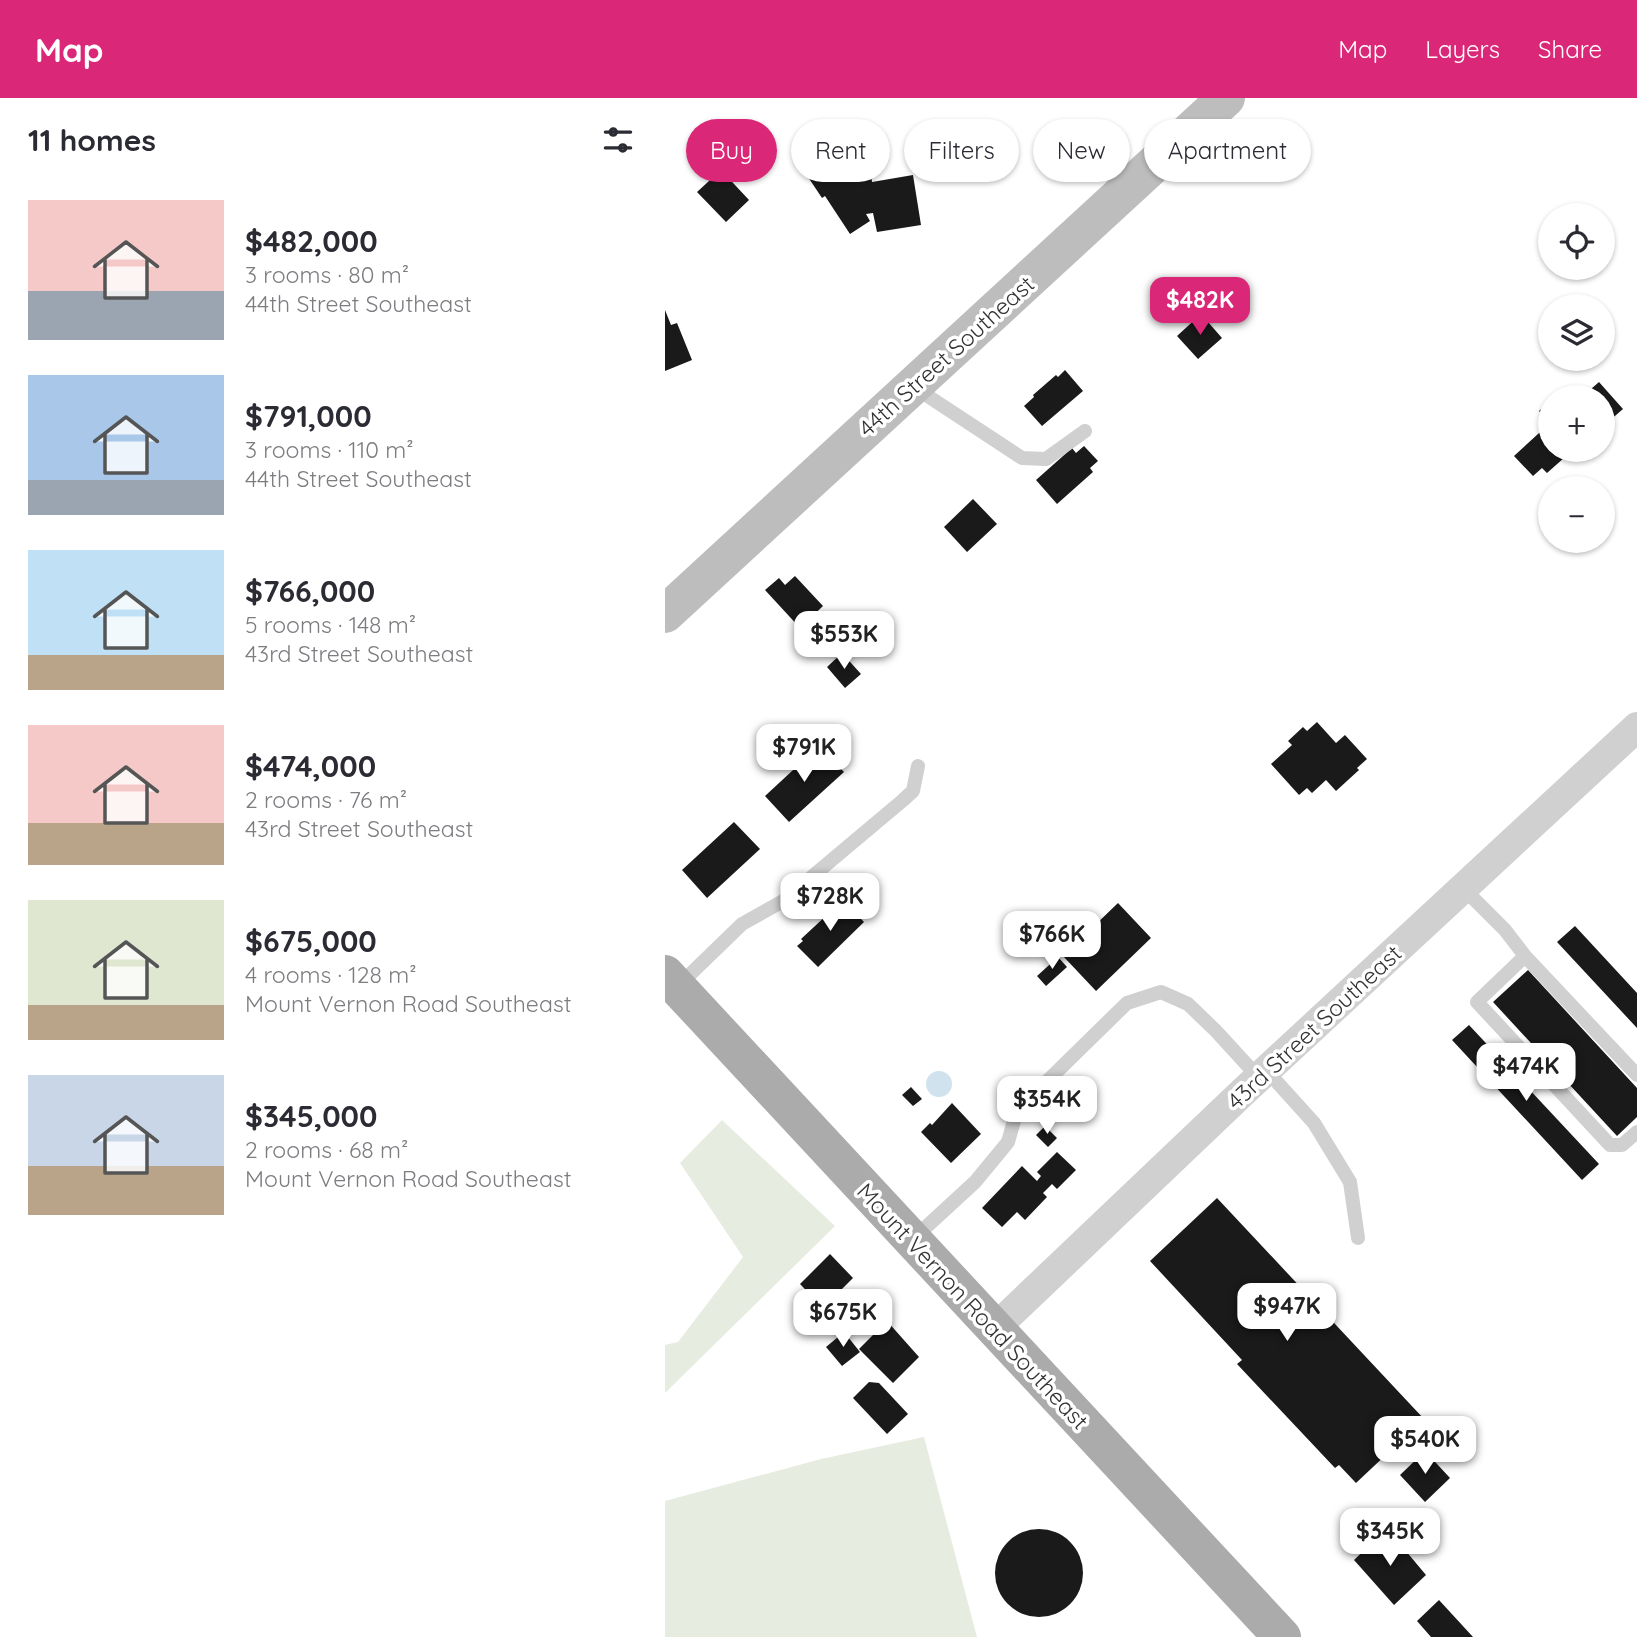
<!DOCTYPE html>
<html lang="en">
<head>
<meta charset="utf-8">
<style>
	:root { --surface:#fff; --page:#f7f7f7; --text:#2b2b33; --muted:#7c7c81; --accent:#db2777 }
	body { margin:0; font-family:Quicksand,sans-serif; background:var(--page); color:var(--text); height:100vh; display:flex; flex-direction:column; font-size:26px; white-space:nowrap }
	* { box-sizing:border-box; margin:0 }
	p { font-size:23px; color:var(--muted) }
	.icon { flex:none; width:38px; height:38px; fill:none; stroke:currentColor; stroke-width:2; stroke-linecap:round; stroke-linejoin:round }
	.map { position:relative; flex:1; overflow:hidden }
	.drawer { display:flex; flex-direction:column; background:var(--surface); width:665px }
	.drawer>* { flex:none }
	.banner { position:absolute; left:21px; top:21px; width:665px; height:63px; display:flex; gap:14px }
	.tools { position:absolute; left:873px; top:105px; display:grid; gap:14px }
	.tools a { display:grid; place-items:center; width:77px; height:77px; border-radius:50%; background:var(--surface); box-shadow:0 2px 5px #0004; font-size:35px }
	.price { position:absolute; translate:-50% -60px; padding:0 16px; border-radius:14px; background:#fff; color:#222; font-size:23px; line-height:46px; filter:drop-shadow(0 2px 4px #0008) }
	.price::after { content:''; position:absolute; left:50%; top:42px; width:21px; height:16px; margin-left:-10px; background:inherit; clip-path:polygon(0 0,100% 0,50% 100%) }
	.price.on { background:var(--accent); color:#fff }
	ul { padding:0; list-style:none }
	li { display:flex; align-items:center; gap:21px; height:175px; padding:0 28px }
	li span { display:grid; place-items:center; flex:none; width:196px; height:140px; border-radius:0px; color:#555 }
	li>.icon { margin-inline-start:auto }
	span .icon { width:84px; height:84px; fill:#fffc; stroke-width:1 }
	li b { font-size:30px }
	h2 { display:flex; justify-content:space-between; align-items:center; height:84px; padding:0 28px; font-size:30px }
	.tag { padding:0 24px; border-radius:32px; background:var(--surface); box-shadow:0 2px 5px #0004; font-size:24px; line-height:63px }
	.tag.on { background:var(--accent); color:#fff }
	header { display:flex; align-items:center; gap:42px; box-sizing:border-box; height:98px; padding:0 35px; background:var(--accent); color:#fff }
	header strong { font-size:33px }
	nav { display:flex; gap:38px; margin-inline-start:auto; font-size:24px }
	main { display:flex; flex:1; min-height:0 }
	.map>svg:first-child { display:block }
	.green { fill:#e6ecdf }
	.water { fill:#cfe2ee }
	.building { fill:#1a1a1a }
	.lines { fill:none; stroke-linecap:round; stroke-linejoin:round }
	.lane { stroke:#d0d0d0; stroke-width:14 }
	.street { stroke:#d0d0d0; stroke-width:30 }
	.secondary { stroke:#bdbdbd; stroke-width:38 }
	.primary { stroke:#ababab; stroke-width:38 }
	.labels { text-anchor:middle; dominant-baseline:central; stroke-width:7; stroke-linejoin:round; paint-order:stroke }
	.street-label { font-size:23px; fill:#333; stroke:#fff }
</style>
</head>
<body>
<header>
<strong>Map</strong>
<nav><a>Map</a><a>Layers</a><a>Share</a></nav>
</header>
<main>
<section class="drawer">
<h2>11 homes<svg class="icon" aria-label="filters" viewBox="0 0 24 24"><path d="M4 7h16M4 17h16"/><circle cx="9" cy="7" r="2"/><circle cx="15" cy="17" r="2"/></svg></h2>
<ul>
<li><span style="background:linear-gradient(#f6c9c9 65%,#9aa5b1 0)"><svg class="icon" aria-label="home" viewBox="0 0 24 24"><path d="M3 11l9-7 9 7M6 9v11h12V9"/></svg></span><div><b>$482,000</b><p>3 rooms · 80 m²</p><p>44th Street Southeast</p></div></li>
<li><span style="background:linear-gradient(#a9c7e8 75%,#9aa5b1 0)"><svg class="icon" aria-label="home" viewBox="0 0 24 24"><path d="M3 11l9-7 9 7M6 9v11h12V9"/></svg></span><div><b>$791,000</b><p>3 rooms · 110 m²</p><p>44th Street Southeast</p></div></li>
<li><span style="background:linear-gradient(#bfe0f5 75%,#b9a48a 0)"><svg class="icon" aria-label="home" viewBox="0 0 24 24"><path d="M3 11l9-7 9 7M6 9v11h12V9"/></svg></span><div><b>$766,000</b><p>5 rooms · 148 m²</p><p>43rd Street Southeast</p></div></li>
<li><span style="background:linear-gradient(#f6c9c9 70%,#b9a48a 0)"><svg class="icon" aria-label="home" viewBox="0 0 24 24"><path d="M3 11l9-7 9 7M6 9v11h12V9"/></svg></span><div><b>$474,000</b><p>2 rooms · 76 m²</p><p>43rd Street Southeast</p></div></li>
<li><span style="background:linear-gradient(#dfe7d0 75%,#b9a48a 0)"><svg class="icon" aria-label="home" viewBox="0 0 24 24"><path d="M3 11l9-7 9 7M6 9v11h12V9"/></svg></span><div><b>$675,000</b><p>4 rooms · 128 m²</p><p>Mount Vernon Road Southeast</p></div></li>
<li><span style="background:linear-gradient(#c9d6e8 65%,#b9a48a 0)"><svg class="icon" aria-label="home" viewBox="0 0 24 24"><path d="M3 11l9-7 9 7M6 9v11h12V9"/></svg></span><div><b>$345,000</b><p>2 rooms · 68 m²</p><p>Mount Vernon Road Southeast</p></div></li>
</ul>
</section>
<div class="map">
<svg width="972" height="1539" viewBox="0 0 972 1539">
	<rect width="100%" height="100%" fill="#fff"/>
	<path class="green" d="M57,1022L170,1128L0,1295V1247L13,1244L78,1159L15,1065Z
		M259,1339L312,1539H0V1403L156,1361Z"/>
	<path class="water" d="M261 986a13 13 0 1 1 26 0a13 13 0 1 1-26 0Z"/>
	<path class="building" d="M165,56L180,79L206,75L207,84L248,77L256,127L212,134L208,115L201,116L205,123L185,136L160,98L157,100L139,73Z
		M56,72L84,102L61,124L32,94Z
		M0,212L6,227L12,225L27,262L0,273Z
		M536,216L557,240L533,261L512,238Z
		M400,272L418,293L377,328L359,308L369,299L368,297L391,277L393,279Z
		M934,284L958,311L943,324L947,328L938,336V299H911L916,295L918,298Z
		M886,302V352H908L882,375L877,370L868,378L849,358L885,325L874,313Z
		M419,348L433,363L425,370L428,374L392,406L371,382L407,350L411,355Z
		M308,401L332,426L302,454L279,429Z
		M130,478L158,508L135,530L100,492L114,480L120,487Z
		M177,555L196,576L180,590L162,569Z
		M652,624L671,645L680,637L702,661L692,670L694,672L671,693L661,682L647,695L642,690L634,697L606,666L627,647L623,643L638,629L642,633Z
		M154,648L179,674L124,724L100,698Z
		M69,724L95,751L42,800L17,772Z
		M178,802L199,824L153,869L132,848L138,843L136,841Z
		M453,805L486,840L431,893L398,858Z
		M910,828L972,895V930L892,844Z
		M393,859L402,869L381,888L372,878Z
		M863,872L972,990V1019L952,1038L828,904Z
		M804,927L934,1066L917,1082L787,942Z
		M246,989L257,1001L248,1008L237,997Z
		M287,1005L316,1036L286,1065L256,1034L265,1025L267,1027Z
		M380,1028L392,1040L383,1049L371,1037Z
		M392,1054L411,1072L392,1091L387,1086L378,1095L382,1099L360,1122L352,1114L337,1129L317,1110L357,1068L372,1083L376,1078L372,1074Z
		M552,1100L759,1321L691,1385L674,1367L670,1370L572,1266L577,1262L485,1163Z
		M165,1156L188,1180L158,1210L135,1186Z
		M222,1223L254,1259L228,1285L194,1251Z
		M179,1234L195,1254L177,1268L161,1249Z
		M204,1284L214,1285L243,1316L222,1336L188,1300Z
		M760,1353L785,1380L760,1404L735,1377Z
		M330 1475a44 44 0 1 1 88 0a44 44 0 1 1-88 0Z
		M719,1433L733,1448L735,1446L761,1477L729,1507L689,1462Z
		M774,1502L808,1539H766L752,1523Z"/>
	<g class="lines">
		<path class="lane" d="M249,289L357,360L381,361L420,333
			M798,790L840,832L860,858L972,977
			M860,858L812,904L945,1047H957L972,1034
			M13,888L77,826L118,803L237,703L248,693L253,668
			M601,972L649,1025L685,1084L693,1140
			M248,1141L310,1084L343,1044L351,1016L366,999L462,905L496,894L523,906L551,933L594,980"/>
		<path class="street" d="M329,1231L579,993L972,629"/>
		<path class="secondary" d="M0,516L561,0"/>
		<path class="primary" d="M0,876L617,1539"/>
	</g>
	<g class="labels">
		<g class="street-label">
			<text transform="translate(281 258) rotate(-42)">44th Street Southeast</text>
			<text transform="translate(649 929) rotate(-43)">43rd Street Southeast</text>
			<text transform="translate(308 1208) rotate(47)">Mount Vernon Road Southeast</text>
		</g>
	</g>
</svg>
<div class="tools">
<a><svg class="icon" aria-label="locate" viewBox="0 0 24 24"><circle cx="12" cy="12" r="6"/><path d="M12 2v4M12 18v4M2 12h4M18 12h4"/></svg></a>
<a><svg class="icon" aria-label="layers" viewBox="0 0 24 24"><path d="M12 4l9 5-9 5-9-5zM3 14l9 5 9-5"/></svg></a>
<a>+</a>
<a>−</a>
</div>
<b class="price on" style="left:535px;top:239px">$482K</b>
<b class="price" style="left:179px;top:573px">$553K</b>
<b class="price" style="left:139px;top:686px">$791K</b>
<b class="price" style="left:165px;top:835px">$728K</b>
<b class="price" style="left:387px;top:873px">$766K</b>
<b class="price" style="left:861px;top:1005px">$474K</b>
<b class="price" style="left:382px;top:1038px">$354K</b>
<b class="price" style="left:622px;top:1245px">$947K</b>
<b class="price" style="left:178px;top:1251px">$675K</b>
<b class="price" style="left:760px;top:1378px">$540K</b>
<b class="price" style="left:725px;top:1470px">$345K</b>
<div class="banner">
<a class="tag on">Buy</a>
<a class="tag">Rent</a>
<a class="tag">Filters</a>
<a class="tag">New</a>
<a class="tag">Apartment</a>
</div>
</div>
</main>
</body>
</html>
